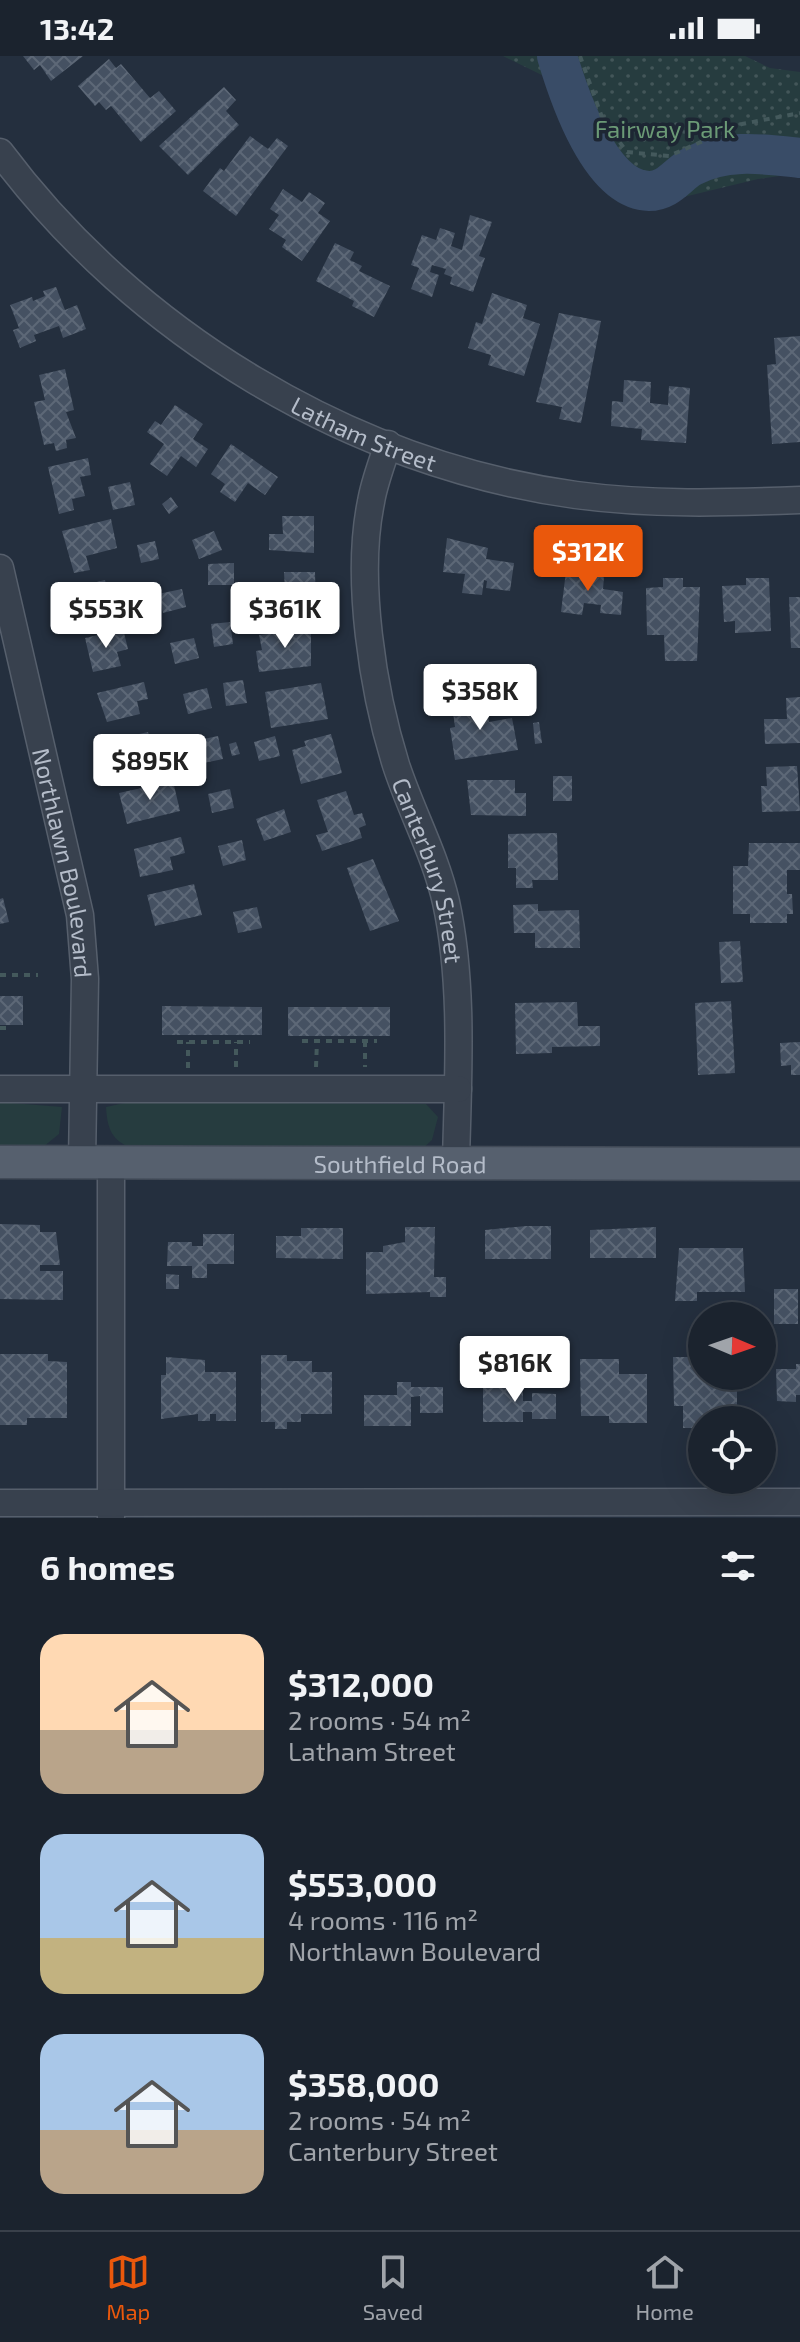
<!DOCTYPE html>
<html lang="en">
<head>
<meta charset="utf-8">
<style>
	:root { --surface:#1b232e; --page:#282f3a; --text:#f1f3f6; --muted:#a0a4aa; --line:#39404a; --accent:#ea580c }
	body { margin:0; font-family:"Exo 2",sans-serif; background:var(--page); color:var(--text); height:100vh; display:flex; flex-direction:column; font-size:30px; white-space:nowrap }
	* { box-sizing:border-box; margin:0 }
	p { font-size:26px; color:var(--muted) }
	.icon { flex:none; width:44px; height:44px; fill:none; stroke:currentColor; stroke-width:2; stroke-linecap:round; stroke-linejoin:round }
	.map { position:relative; height:1462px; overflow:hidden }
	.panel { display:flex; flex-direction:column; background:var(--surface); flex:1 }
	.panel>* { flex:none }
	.needle { width:52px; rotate:92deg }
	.tools { position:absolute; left:688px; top:1246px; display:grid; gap:16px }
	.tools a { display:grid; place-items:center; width:88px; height:88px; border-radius:50%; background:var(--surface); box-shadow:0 8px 32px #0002,0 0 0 2px var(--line); font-size:40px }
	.price { position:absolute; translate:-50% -68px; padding:0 18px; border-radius:8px; background:#fff; color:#222; font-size:26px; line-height:52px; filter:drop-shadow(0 2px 4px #0008) }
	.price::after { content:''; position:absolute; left:50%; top:48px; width:24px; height:18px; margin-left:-12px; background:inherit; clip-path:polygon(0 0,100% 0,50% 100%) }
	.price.active { background:var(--accent); color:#fff }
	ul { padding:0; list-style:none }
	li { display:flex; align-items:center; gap:24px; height:200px; padding:0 40px }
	li span { display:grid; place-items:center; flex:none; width:224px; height:160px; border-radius:24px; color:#555 }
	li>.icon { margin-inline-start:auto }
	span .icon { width:96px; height:96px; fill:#fffc; stroke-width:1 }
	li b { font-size:34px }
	h2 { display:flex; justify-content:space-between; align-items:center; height:96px; padding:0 40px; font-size:34px }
	.status { display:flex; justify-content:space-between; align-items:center; height:56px; padding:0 40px; background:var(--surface); direction:ltr }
	.status svg { height:22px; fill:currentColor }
	.tab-bar { display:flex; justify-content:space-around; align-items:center; height:112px; border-top:2px solid var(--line); background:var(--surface); font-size:22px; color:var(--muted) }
	.tab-bar a { display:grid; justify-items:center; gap:4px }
	.tab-bar .active { color:var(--accent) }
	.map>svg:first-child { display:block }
	.grass { fill:#263c3f }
	.park { fill:url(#park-dots) }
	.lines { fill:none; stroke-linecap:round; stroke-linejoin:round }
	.river { stroke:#394c67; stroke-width:40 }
	.building { fill:url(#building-cross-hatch) }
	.minor-casing { stroke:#565f6c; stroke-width:29 }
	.major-casing { stroke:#414a57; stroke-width:35 }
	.path { stroke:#44595c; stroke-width:4; stroke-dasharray:6 6; stroke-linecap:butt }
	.minor { stroke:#38414e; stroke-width:26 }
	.major { stroke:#56606e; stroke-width:32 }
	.labels { text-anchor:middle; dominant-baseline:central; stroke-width:7; stroke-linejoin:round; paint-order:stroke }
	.park-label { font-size:24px; fill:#6b9a76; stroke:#1d2633 }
	.street-label { font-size:24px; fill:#b4bcc9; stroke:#1d2633 }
</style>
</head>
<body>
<div class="status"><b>13:42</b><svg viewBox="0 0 49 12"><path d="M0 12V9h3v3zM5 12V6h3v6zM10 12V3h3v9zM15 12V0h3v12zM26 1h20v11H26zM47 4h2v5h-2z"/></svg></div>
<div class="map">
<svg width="800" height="1462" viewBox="0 0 800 1462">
	<defs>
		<pattern id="park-dots" width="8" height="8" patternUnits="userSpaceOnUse" patternTransform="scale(2)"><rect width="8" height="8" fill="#263c3f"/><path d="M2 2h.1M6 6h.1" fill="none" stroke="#435659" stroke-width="1.8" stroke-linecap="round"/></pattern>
		<pattern id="building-cross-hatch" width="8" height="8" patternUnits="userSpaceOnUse" patternTransform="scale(2)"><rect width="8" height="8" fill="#455162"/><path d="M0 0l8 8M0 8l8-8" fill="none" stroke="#5d6877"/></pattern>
	</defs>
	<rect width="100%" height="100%" fill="#242f3e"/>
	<path class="grass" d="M0,1046L62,1051L59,1078L43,1091L0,1094Z
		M129,1046L426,1048L438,1061L432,1084L421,1094L133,1092C112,1086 107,1072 106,1051Z"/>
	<path class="park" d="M503,0H745L770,12L800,16V117L758,123L634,153L548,22Z"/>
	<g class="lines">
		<path class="river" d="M557,0C569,40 600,134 649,135C668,135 677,119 691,111C725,92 764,98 800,102"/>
	</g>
	<path class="building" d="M23,0H83L51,25L40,9L34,14Z
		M109,3L116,12L121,8L150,42L159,35L176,55L141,86L111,50L106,54L99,46L95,50L78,30Z
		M224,31L236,44L226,55L239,69L188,119L159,90Z
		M250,80L268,93L277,82L288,90L236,160L203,135L220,112L224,115Z
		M283,133L302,146L309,136L325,147L318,157L330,165L302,205L282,191L286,184L269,173L279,159L270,153Z
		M470,159L492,166L479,200L485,202L473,236L450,228L452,221L444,218L446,213L432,209L430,216L439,219L432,241L411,233L419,212L411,209L422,179L436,184L440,172L455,177L451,190L462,194Z
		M335,187L354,196L350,204L362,210L359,215L390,230L374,261L352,250L354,245L316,225Z
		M56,231L65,254L77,249L86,273L63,282L59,270L34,279L36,285L20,292L13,274L19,272L10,249L32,241L33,245L45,240L43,235Z
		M492,237L527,249L523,262L540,268L524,320L488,309L491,299L468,292L476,266L482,268Z
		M559,257L601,265L581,367L559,363L562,351L536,346Z
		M800,280V386L772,388L767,309L776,308L774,282Z
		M65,313L74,354L66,356L76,382L66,384L67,392L56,395L54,387L44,389L34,346L45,344L39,319Z
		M624,324L651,326L650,347L668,349L669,330L690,332L686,387L641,384L642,373L611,370L612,345L623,346Z
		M175,349L203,368L193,383L208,393L196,411L181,400L167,420L150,408L164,388L147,376L155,365L161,369Z
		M231,388L278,421L265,439L248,427L235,446L220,436L225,428L211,418Z
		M88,402L91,419L80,421L85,440L72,443L74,454L59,458L48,411Z
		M130,426L135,449L113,454L108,431Z
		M171,441L178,451L169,458L162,448Z
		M282,460H314V497L269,494V478H283Z
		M111,463L117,492L86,500L90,514L74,517L62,475Z
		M214,475L222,494L199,503L192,484Z
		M447,482L488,492L486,503L514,507L510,535L486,532L487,525L484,524L482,539L462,537L465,518L443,516Z
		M155,485L159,503L141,507L137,489Z
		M234,507V529H208V508Z
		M567,507L585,510L584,518L604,521L603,533L623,536L621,559L600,557L601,549L584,547L582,559L561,556Z
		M284,516H315L316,553L276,551L275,536H285Z
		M663,522H683V531H700L697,605H665L664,579H647L646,532L663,531Z
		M746,522H769L771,575L735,577V565L724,566L722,530L746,529Z
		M105,524L108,538L120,535L125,555L80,565L72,532Z
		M182,533L186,551L163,557L158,538Z
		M789,541H800V592H791Z
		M230,566L233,588L214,591L211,568Z
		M311,572V610L259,616L256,595L262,594L259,579Z
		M123,573L128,593L117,596L121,610L93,616L85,582Z
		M194,582L199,602L175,608L170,587Z
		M243,624L247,647L226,650L223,627Z
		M144,626L148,643L137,645L140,658L107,666L97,637Z
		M321,627L328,663L271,672L265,636Z
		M207,632L212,652L188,658L183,638Z
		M800,641V687L765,688L764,663H787L786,642Z
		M485,643L489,666L512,662L518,694L455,704L450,672L455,671L452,649Z
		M539,666L542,687L535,688L533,667Z
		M148,676L152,693L141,696L145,714L118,720L109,685Z
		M331,678L342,717L301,728L292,694L306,690L304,685Z
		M218,680L223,703L199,708L194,685Z
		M275,680L280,700L259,705L254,686Z
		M236,686L240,698L232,700L229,688Z
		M797,710L800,755L762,756L761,730H767L766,711Z
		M553,720H572V745H553Z
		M467,724H515V737H526V760L471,759Z
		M173,725L180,755L127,768L119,737Z
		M230,733L234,752L212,757L208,738Z
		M346,735L354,759L362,757L366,769L359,772L362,782L322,795L316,779L328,776L317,744Z
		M284,753L291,776L264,785L256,763Z
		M557,777L558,824H532L533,832H516V812H508V778Z
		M181,781L185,797L170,801L173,814L140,821L134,793Z
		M242,784L246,804L223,810L218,790Z
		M749,787H800V814H787V838H792L793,858H787V867H750V858H733V810H748Z
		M373,803L399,865L370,875L347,812Z
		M194,828L202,859L155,870L147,839Z
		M3,842L9,866L0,868V843Z
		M538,848V855L579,854L580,892H535V877H514L513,849Z
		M257,851L262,872L238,877L233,856Z
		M740,885L743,926L721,927L719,886Z
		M0,940H23V969H0Z
		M731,945L735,1017L698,1019L695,947Z
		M577,946L578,970H600V990L552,991V997L516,998L515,947Z
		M162,950L262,951V979H162Z
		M288,951H390V980H288Z
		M800,986V1019H791V1009L781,1010L780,987Z
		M0,1168L40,1169V1176H56L60,1209H40V1215H63V1244L0,1243Z
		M526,1170H551V1203H485V1174Z
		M405,1171H435L434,1221H446V1241H430V1236L366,1238V1196H383V1190L405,1186Z
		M656,1171V1202H590V1174Z
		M301,1172H343V1203L276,1202V1180H301Z
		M203,1178H234V1208H207V1222H192V1210H167L168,1186H192V1190H203Z
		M679,1192H743L745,1236H697V1245H675Z
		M166,1218L179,1219V1233H166Z
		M774,1233H798V1268H774Z
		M731,1248H742V1260H731Z
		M0,1298H48V1305L67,1306V1362H27V1369H0Z
		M261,1299H287V1305H312V1316H332V1358H301V1366H287V1373H275V1366H261Z
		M166,1301L205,1304V1316H236V1365H216V1358H210V1365H198V1358L161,1363V1319H166Z
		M673,1301H702V1320H737V1356H725V1364H702V1372H683V1350H674Z
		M580,1303H619V1318H647V1367H609V1360H581Z
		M796,1308H800V1339H796V1346L777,1345L776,1313H796Z
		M483,1325H511V1333H523V1345H532V1337L556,1338V1363H532V1356H523V1366H483Z
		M397,1326H411V1331H443V1357H420V1340L411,1341V1370H364V1339H397Z"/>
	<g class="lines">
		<g class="minor-casing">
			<g id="minor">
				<path id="s1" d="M0,96C135,277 350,408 576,439C650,449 725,447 800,444"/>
				<path id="s2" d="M388,388C382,407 374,427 371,446C355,523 373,636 396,709C411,755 435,798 446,846C464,929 458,1020 456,1105"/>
				<path id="s3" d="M0,512L80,859L85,923L82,1106"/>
				<path d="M0,1033H458"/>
				<path d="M111,1105V1462"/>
				<path d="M0,1447L800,1446"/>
			</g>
		</g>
		<g class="major-casing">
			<g id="major">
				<path id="s4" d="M0,1106L800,1108"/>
			</g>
		</g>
		<path class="path" d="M580,0L603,64L627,96L669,100L742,68L800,57
			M0,919H38
			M0,972H9
			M302,985H377
			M365,985V1011
			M177,986H250
			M236,1011V986
			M316,1011L317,985
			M188,1012V986"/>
		<use href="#minor" class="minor"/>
		<use href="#major" class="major"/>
	</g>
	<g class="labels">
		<g class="park-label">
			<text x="665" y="72">Fairway Park</text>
		</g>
		<g class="street-label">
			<text stroke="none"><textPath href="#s1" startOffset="466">Latham Street</textPath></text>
			<text stroke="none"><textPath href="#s3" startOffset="302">Northlawn Boulevard</textPath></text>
			<text stroke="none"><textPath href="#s2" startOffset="438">Canterbury Street</textPath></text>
			<text stroke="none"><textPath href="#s4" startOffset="400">Southfield Road</textPath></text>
		</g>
	</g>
</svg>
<div class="tools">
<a><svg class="needle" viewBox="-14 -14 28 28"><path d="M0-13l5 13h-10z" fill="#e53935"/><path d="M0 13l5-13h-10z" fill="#a0a4aa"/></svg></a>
<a><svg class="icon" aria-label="locate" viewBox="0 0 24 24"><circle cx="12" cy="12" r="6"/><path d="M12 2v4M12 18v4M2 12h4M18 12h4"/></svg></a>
</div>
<b class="price active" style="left:588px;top:537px">$312K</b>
<b class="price" style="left:106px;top:594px">$553K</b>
<b class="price" style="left:285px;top:594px">$361K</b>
<b class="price" style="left:480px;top:676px">$358K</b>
<b class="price" style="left:150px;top:746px">$895K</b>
<b class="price" style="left:515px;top:1348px">$816K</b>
</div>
<section class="panel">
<h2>6 homes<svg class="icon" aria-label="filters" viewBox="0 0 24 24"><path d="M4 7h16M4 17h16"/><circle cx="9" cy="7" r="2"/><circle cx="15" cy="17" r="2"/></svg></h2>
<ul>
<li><span style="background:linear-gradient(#ffd9b3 60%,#b9a48a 0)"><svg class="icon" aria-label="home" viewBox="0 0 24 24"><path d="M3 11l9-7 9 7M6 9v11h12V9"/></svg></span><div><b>$312,000</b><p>2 rooms · 54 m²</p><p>Latham Street</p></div></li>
<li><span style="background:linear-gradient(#a9c7e8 65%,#c2b280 0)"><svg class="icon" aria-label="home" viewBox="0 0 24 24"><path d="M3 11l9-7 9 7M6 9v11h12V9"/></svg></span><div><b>$553,000</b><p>4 rooms · 116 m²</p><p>Northlawn Boulevard</p></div></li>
<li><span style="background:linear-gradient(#a9c7e8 60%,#b9a48a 0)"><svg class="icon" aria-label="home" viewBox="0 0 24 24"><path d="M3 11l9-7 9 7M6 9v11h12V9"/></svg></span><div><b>$358,000</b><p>2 rooms · 54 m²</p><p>Canterbury Street</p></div></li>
</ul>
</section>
<nav class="tab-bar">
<a class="active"><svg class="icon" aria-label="map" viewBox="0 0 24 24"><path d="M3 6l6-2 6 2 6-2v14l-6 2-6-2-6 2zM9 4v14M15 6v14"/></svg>Map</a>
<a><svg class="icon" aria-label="saved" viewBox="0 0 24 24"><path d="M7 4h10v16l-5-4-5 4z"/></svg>Saved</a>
<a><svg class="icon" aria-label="home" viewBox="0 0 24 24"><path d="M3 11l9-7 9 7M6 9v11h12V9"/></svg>Home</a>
</nav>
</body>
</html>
